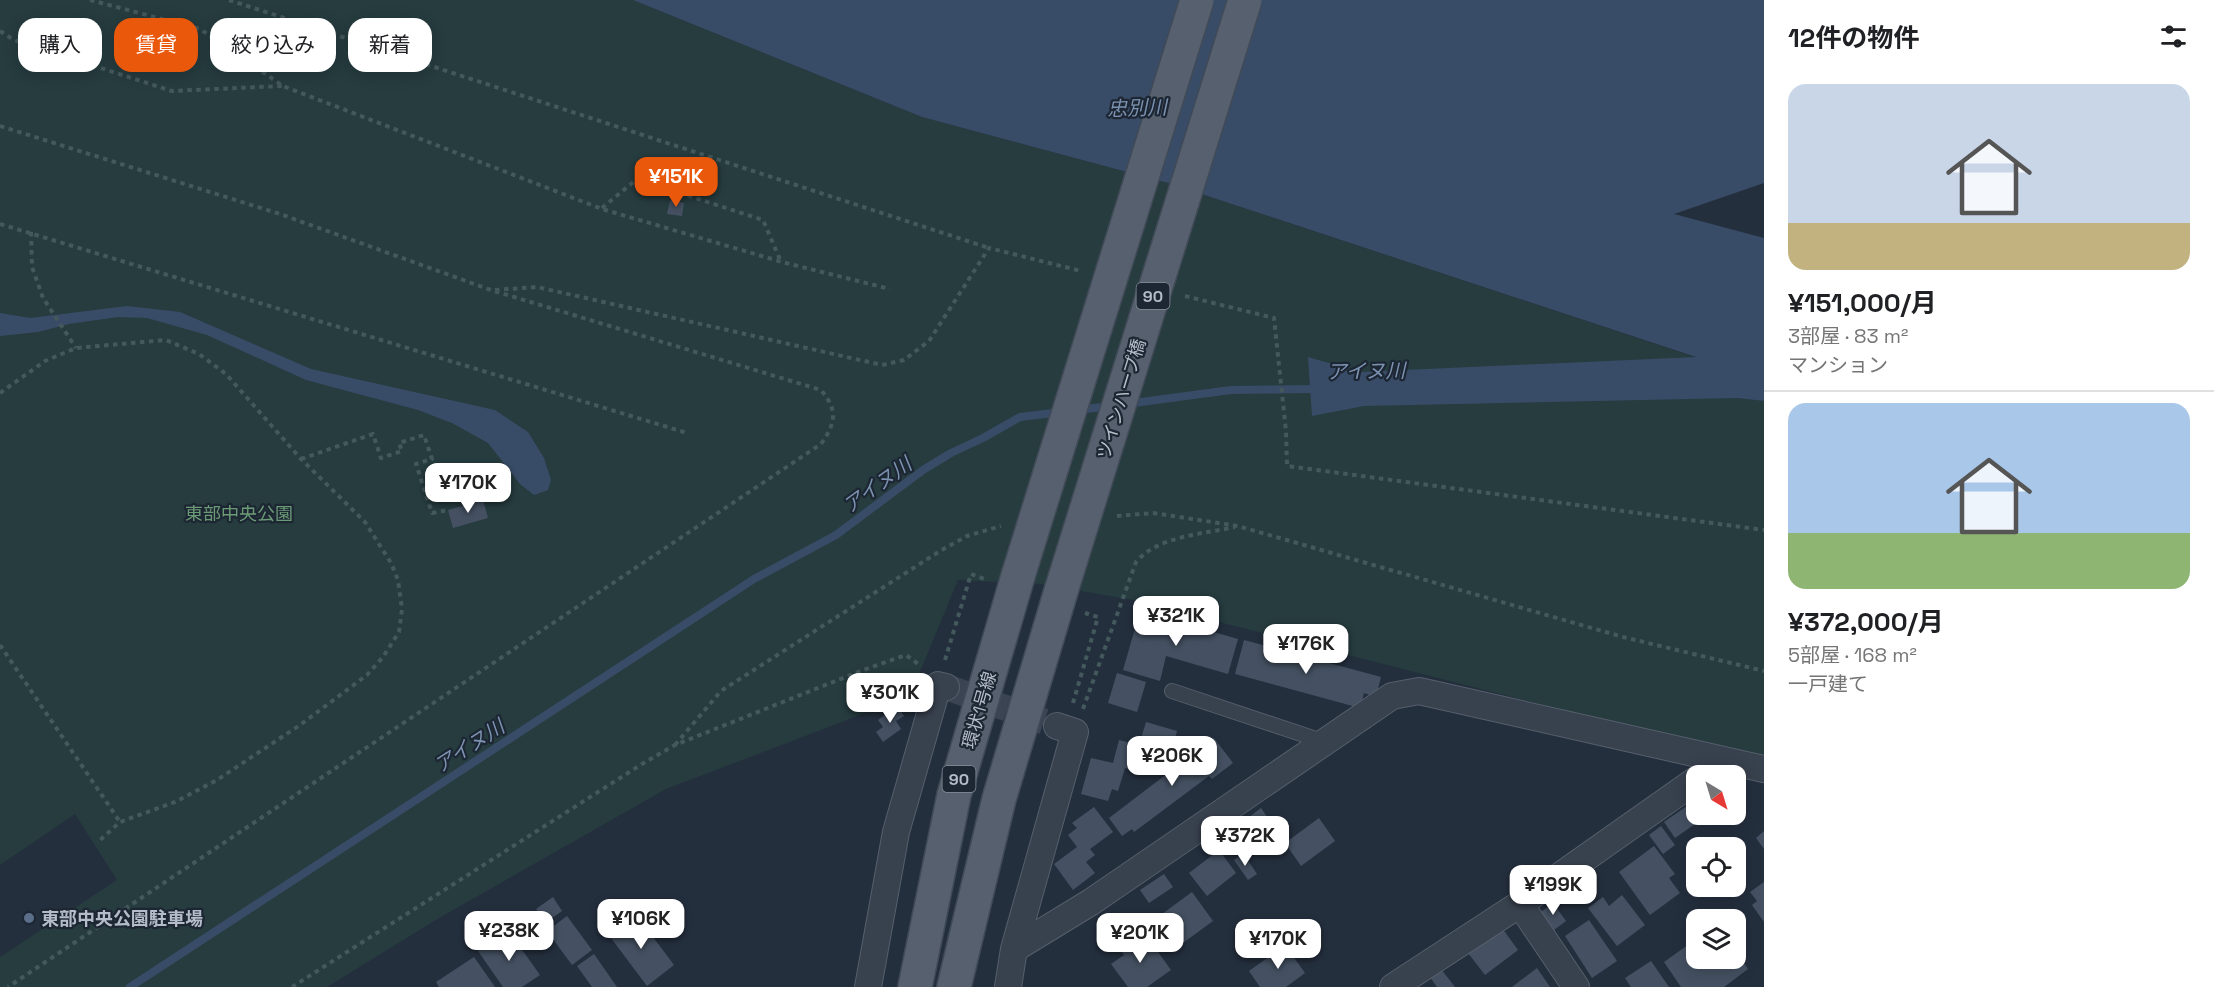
<!DOCTYPE html>
<html lang="ja">
<head>
<meta charset="utf-8">
<style>
	:root { --surface:#fff; --page:#f6f6f6; --text:#202124; --muted:#757577; --line:#e0e0e0; --accent:#ea580c }
	body { margin:0; font-family:"Space Grotesk","Noto Sans JP",sans-serif; background:var(--page); color:var(--text); height:100vh; display:flex; flex-direction:column; font-size:22px; white-space:nowrap }
	* { box-sizing:border-box; margin:0 }
	p { font-size:20px; color:var(--muted) }
	.icon { flex:none; width:33px; height:33px; fill:none; stroke:currentColor; stroke-width:2; stroke-linecap:round; stroke-linejoin:round }
	.map { position:relative; flex:1; overflow:hidden }
	.sheet { display:flex; flex-direction:column; background:var(--surface); width:450px }
	.sheet>* { flex:none }
	.top-card { position:absolute; left:18px; top:18px; width:570px; height:54px; display:flex; gap:12px }
	.needle { width:39px; rotate:142deg }
	.buttons { position:absolute; left:1686px; top:765px; display:grid; gap:12px }
	.buttons a { display:grid; place-items:center; width:60px; height:60px; border-radius:12px; background:var(--surface); box-shadow:0 3px 15px #0003; font-size:30px }
	.price { position:absolute; translate:-50% -51px; padding:0 14px; border-radius:12px; background:#fff; color:#222; font-size:20px; line-height:39px; filter:drop-shadow(0 2px 3px #0008) }
	.price::after { content:''; position:absolute; left:50%; top:36px; width:18px; height:14px; margin-left:-9px; background:inherit; clip-path:polygon(0 0,100% 0,50% 100%) }
	.price.active { background:var(--accent); color:#fff }
	ul { padding:0; list-style:none }
	li { display:grid; align-content:center; gap:12px; height:318px; padding:0 24px }
	li+li { border-top:2px solid var(--line) }
	li span { display:grid; place-items:center; height:186px; border-radius:18px; color:#555 }
	li>.icon { margin-inline-start:auto }
	span .icon { width:108px; height:108px; fill:#fffc; stroke-width:1 }
	li b { font-size:26px }
	h2 { display:flex; justify-content:space-between; align-items:center; height:72px; padding:0 24px; font-size:26px }
	.pill { padding:0 21px; border-radius:18px; background:var(--surface); box-shadow:0 3px 15px #0003; font-size:21px; line-height:54px }
	.pill.active { background:var(--accent); color:#fff }
	main { display:flex; flex:1; min-height:0 }
	.map>svg:first-child { display:block }
	.green { fill:#263c3f }
	.water { fill:#394c67 }
	.lines { fill:none; stroke-linecap:round; stroke-linejoin:round }
	.stream { stroke:#394c67; stroke-width:8 }
	.building { fill:#455162 }
	.street-tunnel { stroke:#3a4453; stroke-width:26; stroke-dasharray:26 13; stroke-linecap:butt }
	.lane-casing { stroke:#565f6c; stroke-width:16 }
	.street-casing { stroke:#565f6c; stroke-width:28 }
	.primary-casing { stroke:#414a57; stroke-width:36 }
	.path { stroke:#44595c; stroke-width:4; stroke-dasharray:4.5 4.5; stroke-linecap:butt }
	.lane { stroke:#38414e; stroke-width:14 }
	.street { stroke:#38414e; stroke-width:26 }
	.primary { stroke:#56606e; stroke-width:33 }
	.primary-bridge-casing { stroke:#414a57; stroke-width:36; stroke-linecap:butt }
	.primary-bridge { stroke:#56606e; stroke-width:33 }
	.service-dot { fill:#5c6f8a; stroke:#1d2633; stroke-width:2 }
	.labels { text-anchor:middle; dominant-baseline:central; stroke-width:4.5; stroke-linejoin:round; paint-order:stroke }
	.shield { fill:#1d2633; stroke:#878f9c; stroke-width:1.5 }
	.shield-label { font-size:16px; font-weight:bold; fill:#b4bcc9 }
	.street-label { font-size:18px; fill:#b4bcc9; stroke:#1d2633 }
	.park-label { font-size:18px; fill:#6b9a76; stroke:#1d2633 }
	.poi-label { font-size:18px; font-weight:bold; fill:#b4bcc9; stroke:#1d2633; text-anchor:start }
	.water-label { font-size:20px; font-style:italic; fill:#7c92b1; stroke:#1d2633 }
</style>
</head>
<body>
<main>
<div class="map">
<svg width="1764" height="987" viewBox="0 0 1764 987">
	<rect width="100%" height="100%" fill="#242f3e"/>
	<path class="green" d="M0,0H633L922,117L1168,183L1698,358L1737,398L1764,401V759L1723,751L1133,600L1041,584L958,580L910,696L666,789L439,918L327,987H0V957L117,880L75,814L0,865Z"/>
	<path class="water" d="M633,0H1764V183L1674,214L1764,238V401L1737,398L1364,406L1312,416L1308,357L1360,372L1696,357L1168,183L922,117Z
		M127,306L180,312L311,369L495,410L528,432L544,458L551,480L548,490L534,495L520,484L488,443L452,423L418,410L306,380L207,335L147,318L118,317L69,324L38,332L0,336V313L30,318Z"/>
	<g class="lines">
		<path class="stream" d="M1126,404L1231,390L1319,389
			M1078,410L1110,406
			M130,987L754,579L836,535L923,470L951,453L983,438L1020,417L1062,412"/>
	</g>
	<path class="building" d="M670,200L684,203L682,216L667,214Z
		M483,500L488,518L453,528L448,510Z
		M1140,611L1238,639L1228,674L1166,656L1160,681L1123,670Z
		M1244,640L1381,677L1376,697L1364,693L1360,708L1235,674Z
		M1117,673L1146,682L1137,712L1108,703Z
		M897,706L904,716L896,721L901,729L883,742L876,732L883,727L878,720Z
		M1146,722L1177,731L1171,755L1151,750L1145,773L1125,768L1118,791L1112,789L1108,801L1081,794L1091,758L1113,763L1119,740L1139,745Z
		M1214,738L1233,763L1212,779L1209,776L1134,832L1132,829L1122,836L1109,818Z
		M1687,806L1698,822L1675,838L1664,822Z
		M1094,807L1113,832L1090,849L1095,855L1086,862L1095,873L1073,890L1054,864L1077,847L1068,835L1077,828L1072,823Z
		M1261,808L1277,831L1266,839L1249,817Z
		M1319,818L1335,841L1301,866L1285,843Z
		M1661,826L1675,845L1663,854L1649,835Z
		M1764,831V849L1756,838Z
		M1654,846L1675,874L1669,878L1680,893L1650,915L1619,872Z
		M1219,850L1236,873L1207,896L1189,873Z
		M1243,853L1257,874L1248,880L1234,860Z
		M1164,874L1173,887L1149,903L1140,890Z
		M1764,882V922L1752,905L1757,901L1750,892Z
		M1192,892L1213,921L1183,943L1162,914Z
		M1622,895L1645,925L1617,946L1588,908L1603,897L1609,906Z
		M553,897L562,911L545,923L536,909Z
		M1553,903L1566,921L1554,930L1541,912Z
		M635,913L674,965L647,986L608,934Z
		M567,916L592,950L572,965L547,931Z
		M1589,920L1617,961L1592,978L1565,936Z
		M1502,928L1518,950L1485,975L1468,953Z
		M508,930L540,975L522,987H503L478,951Z
		M1132,936L1138,945L1148,938L1171,970L1147,987H1128L1111,964L1124,955L1117,946Z
		M1696,939V958H1736V952L1748,969L1724,987H1681L1664,962Z
		M1285,945L1305,973L1286,987H1260L1249,971Z
		M594,954L617,987H592L577,966Z
		M474,957L495,987H439L436,982Z
		M1651,961L1669,987H1631L1625,978Z
		M1537,968L1550,987H1512Z
		M1441,969L1455,987H1437L1430,977Z"/>
	<g class="lines">
		<path class="street-tunnel" d="M946,687L1057,726"/>
		<g class="lane-casing">
			<path id="lane" d="M1172,691L1325,742"/>
		</g>
		<g class="street-casing">
			<path id="street" d="M1520,904L1576,987
				M1014,949L1091,902L1392,696L1419,691L1764,769
				M868,987L896,832L938,685L946,687
				M1008,987L1014,949L1075,732L1057,726
				M1393,987L1520,904L1696,780"/>
		</g>
		<g class="primary-casing">
			<path id="primary" d="M915,987L954,795L1018,576
				M954,987L999,799L1061,591"/>
		</g>
		<path class="path" d="M90,0L200,29L283,86L602,209L782,262L890,289
			M229,0L989,248
			M0,31L14,40L172,91L282,86
			M0,126L280,214L491,290L821,390C838,410 836,423 821,444L8,987
			M602,208L637,179L763,220L781,262
			M0,224L687,433
			M31,232L32,267L43,298L76,348
			M495,290L537,287L882,365L904,360L929,341L989,248L1081,271
			M1185,296L1274,318L1286,431L1287,466L1764,530
			M0,393L45,361L76,348L166,340L199,354L226,374L301,459L365,522L391,563L398,580L402,609L399,632L383,657L367,675L300,725L217,780L175,802L120,822L100,840
			M301,459L373,434L381,458L402,451L399,443L424,435L432,459L416,464L432,513L448,510
			M1117,516L1153,513L1238,526L1623,637L1764,671
			M0,645L120,822
			M945,660L971,574L987,580
			M1073,703L1098,617L1085,613
			M1083,709L1136,562C1158,536 1203,534 1235,527
			M675,745L721,691L940,551L967,536L1001,526
			M292,987L642,764L675,745L858,672L906,655L921,666"/>
		<use href="#lane" class="lane"/>
		<use href="#street" class="street"/>
		<use href="#primary" class="primary"/>
		<g class="primary-bridge-casing">
			<path id="primary-bridge" d="M1018,576L1197,0
				M1061,591L1245,0"/>
		</g>
		<use href="#primary-bridge" class="primary-bridge"/>
	</g>
	<circle class="service-dot" cx="29" cy="918" r="6"/>
	<g class="labels">
		<g class="shield">
			<rect x="1136.5" y="283" width="33" height="26" rx="4.5"/>
			<rect x="942.5" y="766" width="33" height="26" rx="4.5"/>
		</g>
		<g class="shield-label">
			<text x="1153" y="296">90</text>
			<text x="959" y="779">90</text>
		</g>
		<g class="street-label">
			<text transform="translate(1121 399) rotate(-73)">ツインハープ橋</text>
			<text transform="translate(979 710) rotate(-74)">環状1号線</text>
		</g>
		<g class="park-label">
			<text x="239" y="513">東部中央公園</text>
		</g>
		<g class="poi-label">
			<text x="41" y="918">東部中央公園駐車場</text>
		</g>
		<g class="water-label">
			<text transform="translate(1137 108) rotate(-2)">忠別川</text>
			<text transform="translate(1366 371) rotate(-1)">アイヌ川</text>
			<text transform="translate(877 485) rotate(-36)">アイヌ川</text>
			<text transform="translate(469 746) rotate(-33)">アイヌ川</text>
		</g>
	</g>
</svg>
<div class="buttons">
<a><svg class="needle" viewBox="-14 -14 28 28"><path d="M0-13l5 13h-10z" fill="#e53935"/><path d="M0 13l5-13h-10z" fill="#757577"/></svg></a>
<a><svg class="icon" aria-label="locate" viewBox="0 0 24 24"><circle cx="12" cy="12" r="6"/><path d="M12 2v4M12 18v4M2 12h4M18 12h4"/></svg></a>
<a><svg class="icon" aria-label="layers" viewBox="0 0 24 24"><path d="M12 4l9 5-9 5-9-5zM3 14l9 5 9-5"/></svg></a>
</div>
<b class="price active" style="left:676px;top:208px">¥151K</b>
<b class="price" style="left:468px;top:514px">¥170K</b>
<b class="price" style="left:1176px;top:647px">¥321K</b>
<b class="price" style="left:1306px;top:675px">¥176K</b>
<b class="price" style="left:890px;top:724px">¥301K</b>
<b class="price" style="left:1172px;top:787px">¥206K</b>
<b class="price" style="left:1245px;top:867px">¥372K</b>
<b class="price" style="left:1553px;top:916px">¥199K</b>
<b class="price" style="left:641px;top:950px">¥106K</b>
<b class="price" style="left:509px;top:962px">¥238K</b>
<b class="price" style="left:1140px;top:964px">¥201K</b>
<b class="price" style="left:1278px;top:970px">¥170K</b>
<div class="top-card">
<a class="pill">購入</a>
<a class="pill active">賃貸</a>
<a class="pill">絞り込み</a>
<a class="pill">新着</a>
</div>
</div>
<section class="sheet">
<h2>12件の物件<svg class="icon" aria-label="filters" viewBox="0 0 24 24"><path d="M4 7h16M4 17h16"/><circle cx="9" cy="7" r="2"/><circle cx="15" cy="17" r="2"/></svg></h2>
<ul>
<li><span style="background:linear-gradient(#c9d6e8 75%,#c2b280 0)"><svg class="icon" aria-label="home" viewBox="0 0 24 24"><path d="M3 11l9-7 9 7M6 9v11h12V9"/></svg></span><div><b>¥151,000/月</b><p>3部屋 · 83 m²</p><p>マンション</p></div></li>
<li><span style="background:linear-gradient(#a9c7e8 70%,#8fb573 0)"><svg class="icon" aria-label="home" viewBox="0 0 24 24"><path d="M3 11l9-7 9 7M6 9v11h12V9"/></svg></span><div><b>¥372,000/月</b><p>5部屋 · 168 m²</p><p>一戸建て</p></div></li>
</ul>
</section>
</main>
</body>
</html>
